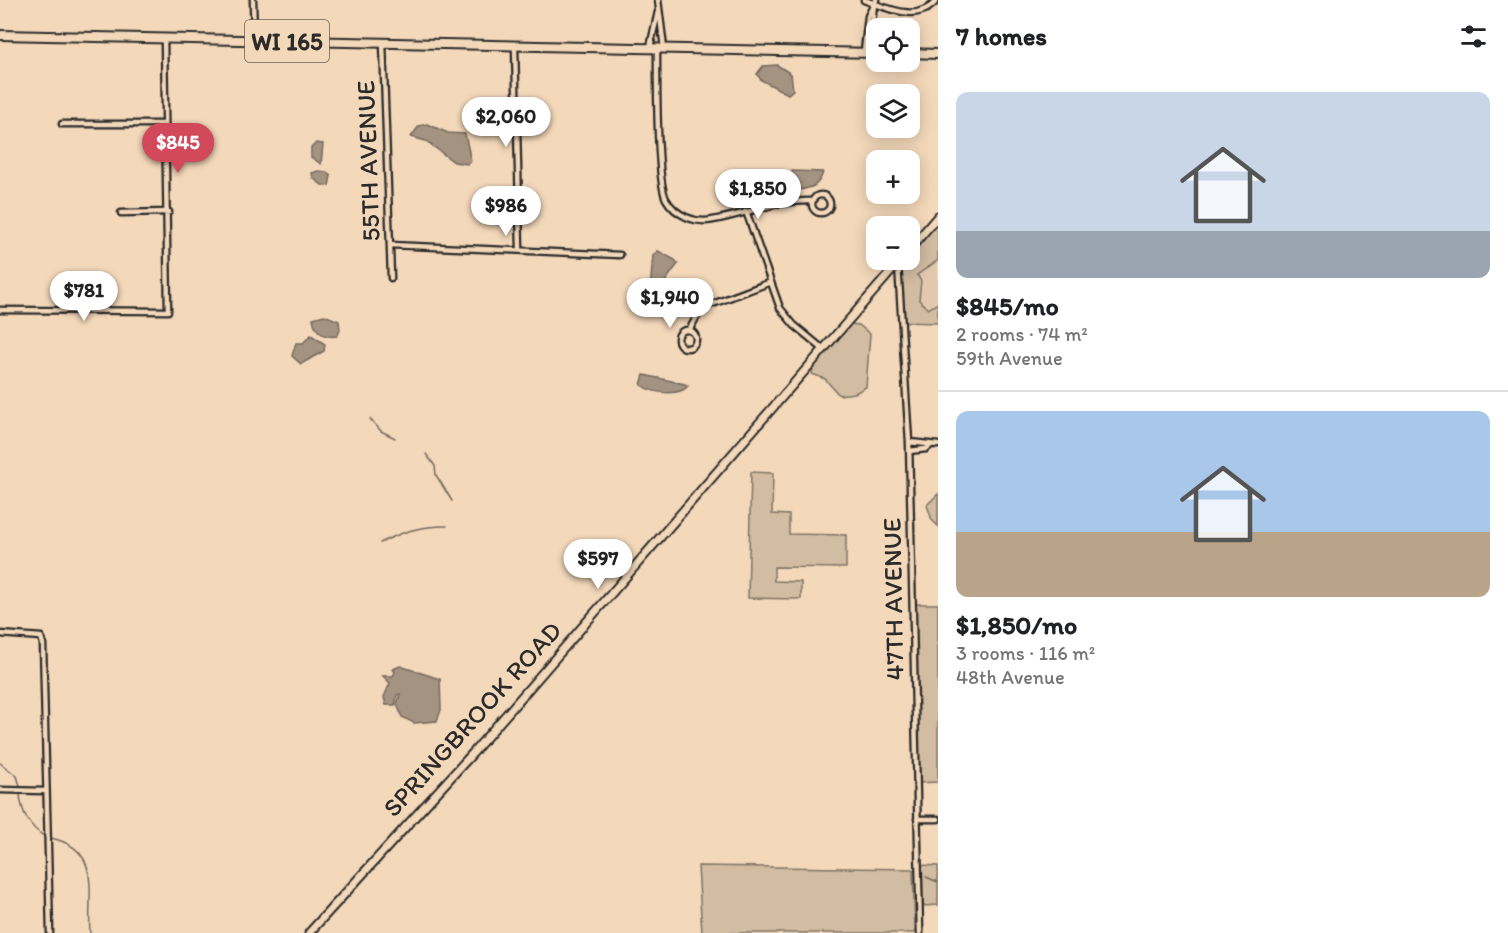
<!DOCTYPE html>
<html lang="en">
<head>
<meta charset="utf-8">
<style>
	:root { --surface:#fff; --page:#f6f6f6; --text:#202124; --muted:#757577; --line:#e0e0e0; --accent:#d1495b }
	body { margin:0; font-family:Itim,sans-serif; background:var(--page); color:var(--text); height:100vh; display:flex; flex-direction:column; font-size:22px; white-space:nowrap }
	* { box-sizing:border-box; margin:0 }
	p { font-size:20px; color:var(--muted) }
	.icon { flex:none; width:33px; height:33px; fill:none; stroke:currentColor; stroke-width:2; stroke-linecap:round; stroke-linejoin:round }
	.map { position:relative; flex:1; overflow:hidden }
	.side { display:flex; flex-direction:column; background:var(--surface); width:570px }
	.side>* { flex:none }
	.buttons { position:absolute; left:866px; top:18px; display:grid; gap:12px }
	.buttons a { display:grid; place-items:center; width:54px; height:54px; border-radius:12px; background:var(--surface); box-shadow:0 3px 15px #0003; font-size:30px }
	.price { position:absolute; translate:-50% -51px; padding:0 14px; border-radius:21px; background:#fff; color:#222; font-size:20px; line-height:39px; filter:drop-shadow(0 2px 3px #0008) }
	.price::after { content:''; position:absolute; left:50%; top:36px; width:18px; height:14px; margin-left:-9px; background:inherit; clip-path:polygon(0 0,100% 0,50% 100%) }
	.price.current { background:var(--accent); color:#fff }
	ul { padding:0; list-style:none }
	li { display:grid; align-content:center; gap:12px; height:318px; padding:0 18px }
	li+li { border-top:2px solid var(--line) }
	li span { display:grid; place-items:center; height:186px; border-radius:12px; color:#555 }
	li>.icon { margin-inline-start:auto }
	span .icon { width:108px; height:108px; fill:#fffc; stroke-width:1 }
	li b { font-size:26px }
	h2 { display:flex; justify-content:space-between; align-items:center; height:72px; padding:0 18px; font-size:26px }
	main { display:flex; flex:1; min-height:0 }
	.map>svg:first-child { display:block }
	.built { fill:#e2c9ae }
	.green { fill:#d2bca2; stroke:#7e7466; stroke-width:1.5 }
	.water { fill:#a49381; stroke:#74695f; stroke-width:1.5 }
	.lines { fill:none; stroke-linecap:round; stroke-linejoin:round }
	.stream { stroke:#74695f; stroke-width:1.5 }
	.street-casing { stroke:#2b2b2b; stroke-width:9 }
	.secondary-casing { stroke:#2b2b2b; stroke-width:11 }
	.primary-casing { stroke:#2b2b2b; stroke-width:12 }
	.street { stroke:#f3d8ba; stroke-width:4.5 }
	.secondary { stroke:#f3d8ba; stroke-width:7 }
	.primary { stroke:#f3d8ba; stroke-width:8 }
	.labels { text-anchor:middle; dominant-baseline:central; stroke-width:4.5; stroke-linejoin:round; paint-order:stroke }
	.shield { fill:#f3d8ba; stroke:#675f56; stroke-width:1.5 }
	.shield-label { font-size:24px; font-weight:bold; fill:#2b2b2b }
	.street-label { font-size:26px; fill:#2b2b2b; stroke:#f3d8ba }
</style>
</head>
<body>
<main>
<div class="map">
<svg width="938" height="933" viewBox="0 0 938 933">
	<rect width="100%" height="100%" fill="#f3d8ba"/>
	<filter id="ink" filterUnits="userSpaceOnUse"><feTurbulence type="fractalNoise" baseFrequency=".0167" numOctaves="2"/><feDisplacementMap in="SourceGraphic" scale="12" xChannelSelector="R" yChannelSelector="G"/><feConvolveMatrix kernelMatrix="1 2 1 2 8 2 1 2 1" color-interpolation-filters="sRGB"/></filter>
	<g filter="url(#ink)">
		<path class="built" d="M938,216V323L901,322L909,260Z"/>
		<path class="green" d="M938,216V260L917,275L921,281L919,300L928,309L938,303V323L901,322L898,264L901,260H909V250Z
			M851,324L859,325L870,334L866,387L855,393L839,395L825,379L812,374L813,366Z
			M751,472L773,473L772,514L789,515V534L846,535V568L774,567V581L801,582V599L748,598Z
			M938,494V526L932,520L927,505Z
			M912,604H938V782L916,783Z
			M922,865L938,866V905L923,906Z
			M698,866L913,869L915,933H702Z"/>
		<path class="water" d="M777,65L791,74L793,90L788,94L761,80L757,74L763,66Z
			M427,124L448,133L465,134L471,161L467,164L454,162L426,141L411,137L419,126Z
			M316,143L323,144L321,164L311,157V148Z
			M318,171L327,172L331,176L329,186L322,185L313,178L312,173Z
			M792,171L823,172C819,186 812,188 798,190L794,186Z
			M658,251L675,260L678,264L649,303L643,304L650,290L653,255Z
			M324,315L339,321L340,330L337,336C323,338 315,332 313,318Z
			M311,335L325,344L324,351L301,364L292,356L296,343H303Z
			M644,375L685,384L688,386C678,397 652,393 641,385Z
			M400,666L440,679L441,710L437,721L414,723L402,717L397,704L400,694L397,695L395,705H386L384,697L390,683L383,676H393L395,672L393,669Z"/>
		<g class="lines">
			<path class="stream" d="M370,419L381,431L395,438
				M426,454L435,466L436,475L452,501
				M380,543C404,531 420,526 447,526
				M0,763L17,776L20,786
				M20,794C21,811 29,827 44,836
				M51,838C103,849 87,893 90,933
				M926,877L938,882"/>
			<g class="street-casing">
				<path id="street" d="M253,0L254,40
					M658,0L664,48
					M864,0C888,8 918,24 937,0
					M874,3L871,35L876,50
					M383,43L391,278
					M515,47L520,249
					M650,47L658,12
					M657,48C657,76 656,179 666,199C675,215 695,224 713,220C747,214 776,200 812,201
					M864,52L868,16L876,0
					M62,124H165
					M812 204a9 9 0 1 1 18 0a9 9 0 1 1-18 0Z
					M746,211L780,308L794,325L823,349
					M121,213L169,212
					M390,245L620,255
					M898,264L909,442L920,933
					M0,310L168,311L164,38
					M678 339a9 9 0 1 1 18 0a9 9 0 1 1-18 0Z
					M689,330L702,308L771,282
					M909,442L938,445
					M909,451L926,449L931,445
					M0,634L41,637L43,644L50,933
					M0,790L46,791
					M917,819H938"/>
			</g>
			<g class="secondary-casing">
				<path id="secondary" d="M909,250L938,216
					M309,933L472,754L901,260"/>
			</g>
			<g class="primary-casing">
				<path id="primary" d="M0,35L876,53
					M909,53L938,54"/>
			</g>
			<use href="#street" class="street"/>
			<use href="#secondary" class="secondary"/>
			<use href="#primary" class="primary"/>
		</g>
	</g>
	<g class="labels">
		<rect class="shield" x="245" y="20" width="84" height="42" rx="4.5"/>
		<g class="shield-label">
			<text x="287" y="41">WI 165</text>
		</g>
		<g class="street-label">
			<text transform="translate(368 161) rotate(-92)">55TH AVENUE</text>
			<text transform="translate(893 599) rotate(-91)">47TH AVENUE</text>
			<text transform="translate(472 719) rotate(-48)">SPRINGBROOK ROAD</text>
		</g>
	</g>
</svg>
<div class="buttons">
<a><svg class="icon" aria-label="locate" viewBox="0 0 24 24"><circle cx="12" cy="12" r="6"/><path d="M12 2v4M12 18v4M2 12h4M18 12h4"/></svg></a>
<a><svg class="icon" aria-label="layers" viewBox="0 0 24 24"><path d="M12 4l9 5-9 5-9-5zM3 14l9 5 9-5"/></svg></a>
<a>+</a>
<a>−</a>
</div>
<b class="price" style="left:506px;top:148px">$2,060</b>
<b class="price current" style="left:178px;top:174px">$845</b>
<b class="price" style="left:758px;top:220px">$1,850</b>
<b class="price" style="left:506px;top:237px">$986</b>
<b class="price" style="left:84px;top:322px">$781</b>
<b class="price" style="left:670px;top:329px">$1,940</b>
<b class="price" style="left:598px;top:590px">$597</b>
</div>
<section class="side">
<h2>7 homes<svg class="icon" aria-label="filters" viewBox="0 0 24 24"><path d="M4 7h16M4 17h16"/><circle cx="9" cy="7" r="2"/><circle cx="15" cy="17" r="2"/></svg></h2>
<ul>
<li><span style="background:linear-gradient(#c9d6e8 75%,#9aa5b1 0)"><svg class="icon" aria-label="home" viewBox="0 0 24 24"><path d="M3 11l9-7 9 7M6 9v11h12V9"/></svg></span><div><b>$845/mo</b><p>2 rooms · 74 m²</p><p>59th Avenue</p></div></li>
<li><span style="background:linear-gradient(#a9c7e8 65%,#b9a48a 0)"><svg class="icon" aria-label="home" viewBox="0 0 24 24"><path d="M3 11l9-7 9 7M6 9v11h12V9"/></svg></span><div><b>$1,850/mo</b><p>3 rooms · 116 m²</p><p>48th Avenue</p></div></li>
</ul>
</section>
</main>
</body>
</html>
